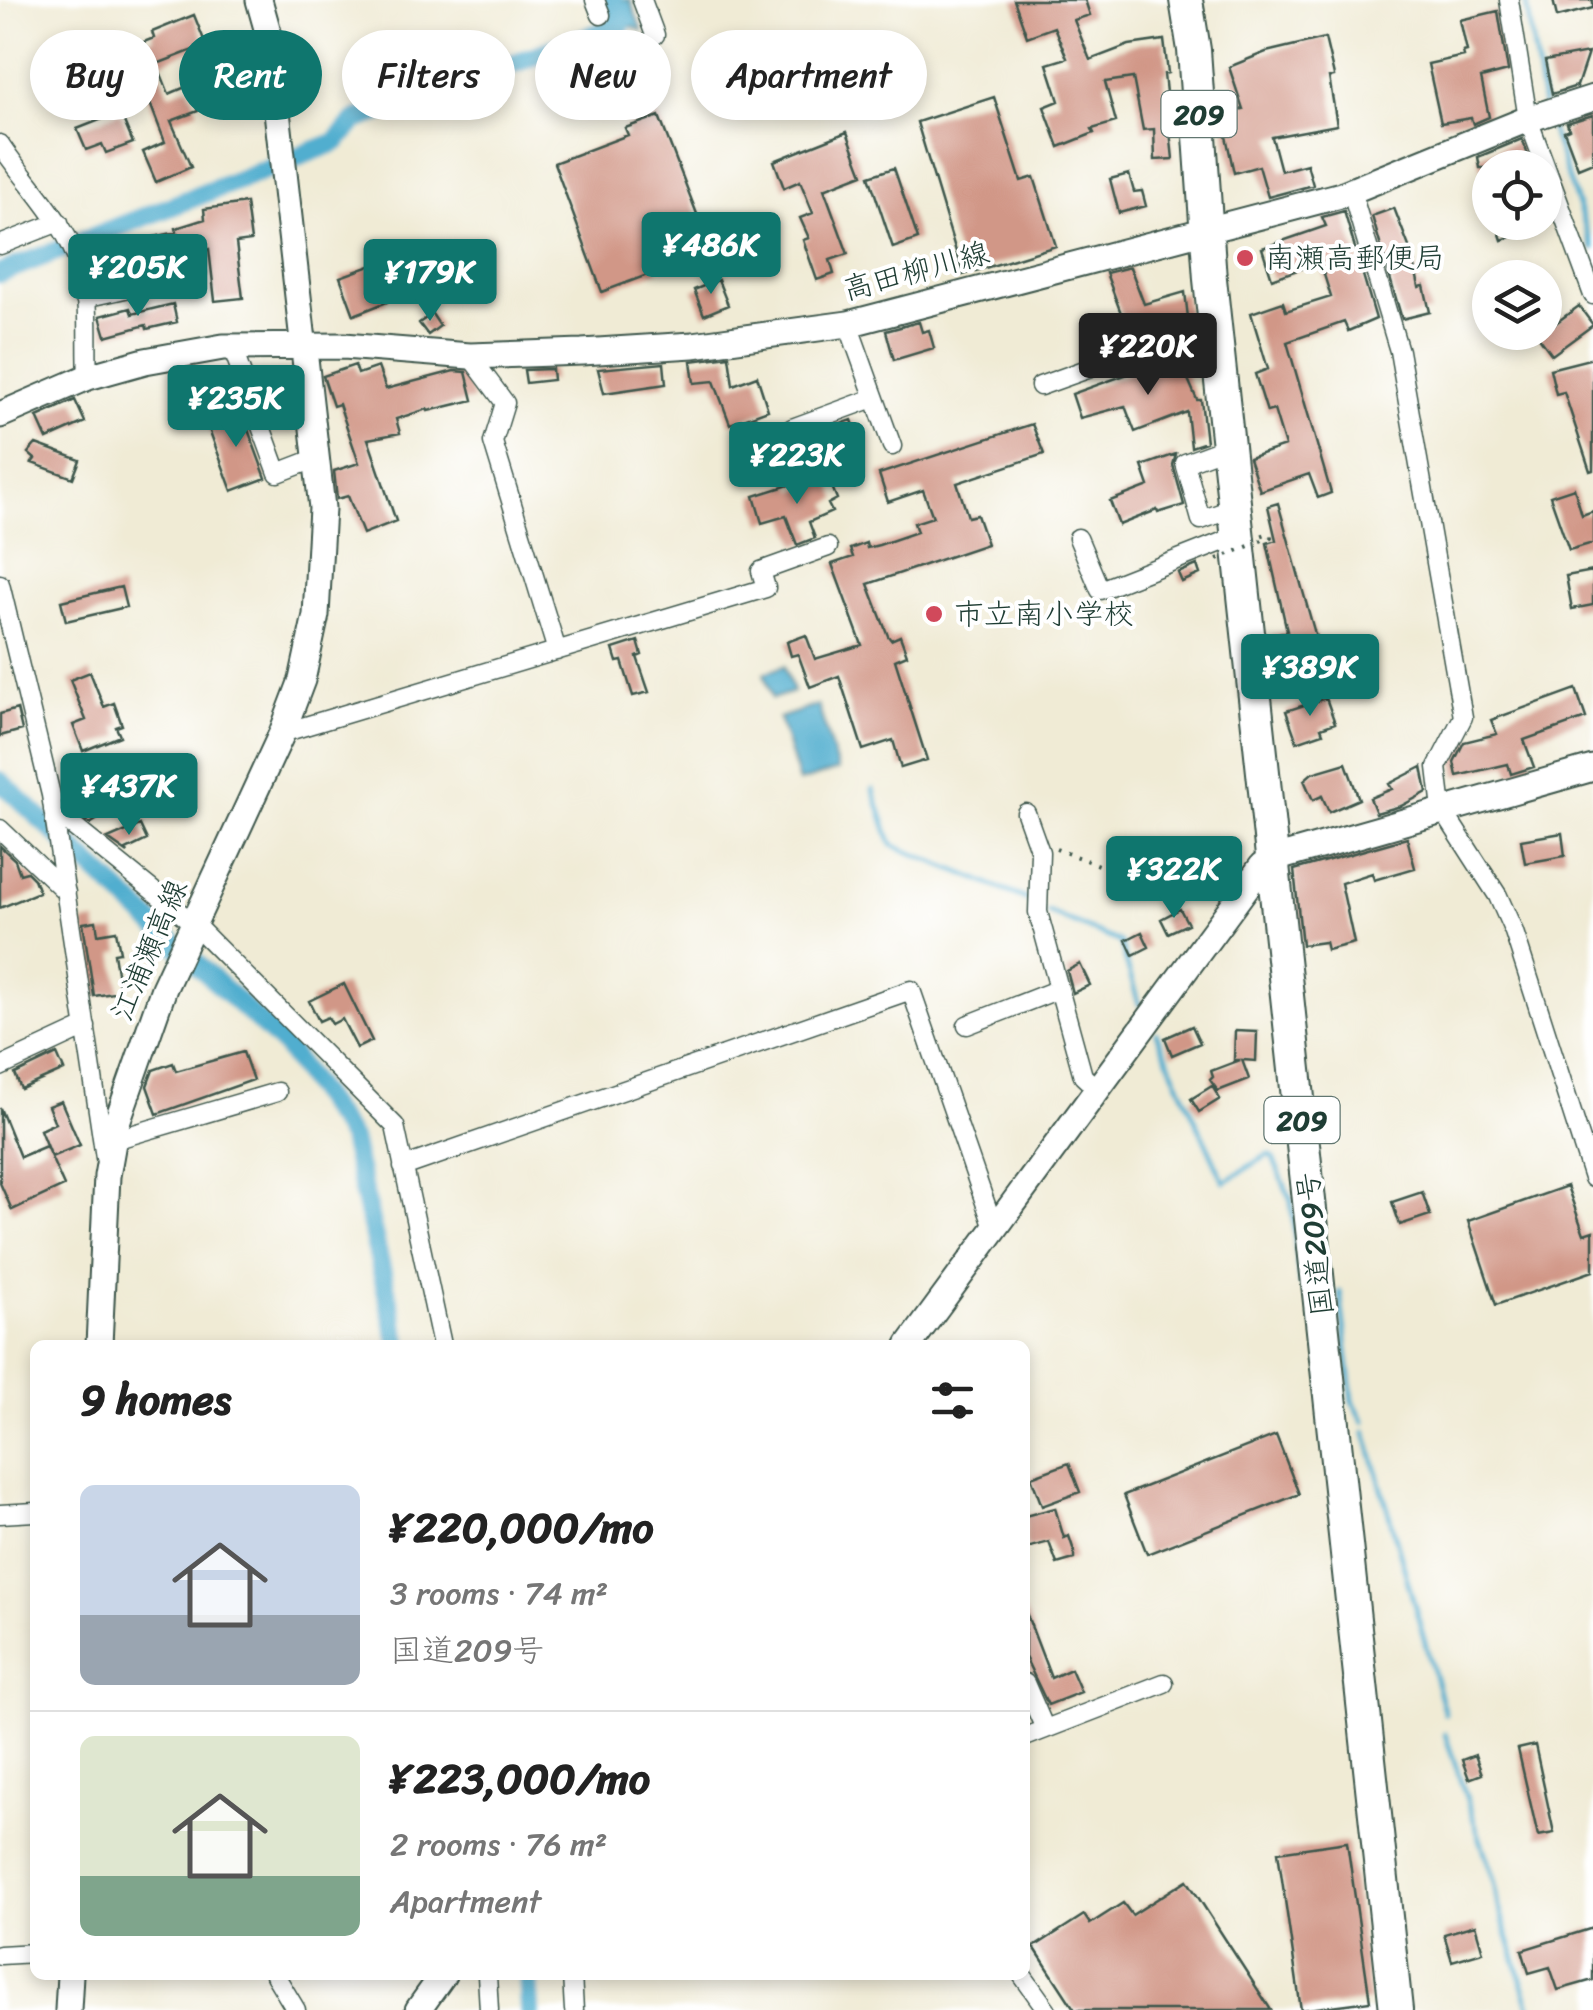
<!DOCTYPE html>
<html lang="en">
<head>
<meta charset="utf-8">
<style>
	:root { --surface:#fff; --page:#f2f2f2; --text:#222; --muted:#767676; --line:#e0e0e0; --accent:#0f766e }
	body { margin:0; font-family:Sriracha,"Klee One",sans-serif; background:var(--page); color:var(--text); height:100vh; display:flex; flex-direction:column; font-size:38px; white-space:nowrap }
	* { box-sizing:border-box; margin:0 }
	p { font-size:32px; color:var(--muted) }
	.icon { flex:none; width:55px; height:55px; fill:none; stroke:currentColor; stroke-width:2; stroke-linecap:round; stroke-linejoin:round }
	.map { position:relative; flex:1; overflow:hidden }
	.sheet { position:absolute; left:30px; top:1340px; width:1000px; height:640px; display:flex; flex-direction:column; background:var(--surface); border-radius:15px; box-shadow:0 5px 15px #0003 }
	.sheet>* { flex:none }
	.banner { position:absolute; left:30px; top:30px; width:1000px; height:90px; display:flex; gap:20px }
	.buttons { position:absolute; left:1472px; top:150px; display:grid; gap:20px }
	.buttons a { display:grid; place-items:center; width:90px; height:90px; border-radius:50%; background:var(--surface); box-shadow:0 5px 15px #0003; font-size:50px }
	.price { position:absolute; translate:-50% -85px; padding:0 22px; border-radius:10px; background:var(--accent); color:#fff; font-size:32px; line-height:65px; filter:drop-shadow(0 2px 5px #0008) }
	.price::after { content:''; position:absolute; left:50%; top:60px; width:30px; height:22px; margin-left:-15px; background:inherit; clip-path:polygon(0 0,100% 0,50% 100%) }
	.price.selected { background:#222; color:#fff }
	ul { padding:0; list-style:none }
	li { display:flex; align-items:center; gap:30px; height:250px; padding:0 50px }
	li+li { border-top:2px solid var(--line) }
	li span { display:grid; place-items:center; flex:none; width:280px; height:200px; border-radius:15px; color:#555 }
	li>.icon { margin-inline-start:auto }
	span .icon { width:120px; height:120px; fill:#fffc; stroke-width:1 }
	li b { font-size:42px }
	h2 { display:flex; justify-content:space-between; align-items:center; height:120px; padding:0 50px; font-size:42px }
	.tag { padding:0 35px; border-radius:45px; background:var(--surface); box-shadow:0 5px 15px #0003; font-size:35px; line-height:90px }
	.tag.selected { background:var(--accent); color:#fff }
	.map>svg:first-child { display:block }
	.water { fill:#51aecf; stroke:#387682; stroke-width:2.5 }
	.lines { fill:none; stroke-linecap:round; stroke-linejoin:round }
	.stream { stroke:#51aecf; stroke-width:5 }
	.canal { stroke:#51aecf; stroke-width:20 }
	.building { fill:#d19787 }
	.street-casing { stroke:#3e574c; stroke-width:21 }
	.secondary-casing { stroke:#3e574c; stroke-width:29 }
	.highway-casing { stroke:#3e574c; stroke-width:36 }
	.path { stroke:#3e574c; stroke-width:4; stroke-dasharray:2.5 8; stroke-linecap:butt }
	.street { stroke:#fff; stroke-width:18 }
	.secondary { stroke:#fff; stroke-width:25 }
	.highway { stroke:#fff; stroke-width:32 }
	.path-bridge { stroke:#3e574c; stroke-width:4; stroke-dasharray:2.5 8; stroke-linecap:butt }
	.poi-dot { fill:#d1495b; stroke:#fff; stroke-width:4 }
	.labels { text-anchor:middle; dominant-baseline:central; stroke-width:8; stroke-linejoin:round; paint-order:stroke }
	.shield { fill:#fff; stroke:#627771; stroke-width:2.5 }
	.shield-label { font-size:28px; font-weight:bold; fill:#1f3d34 }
	.poi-label { font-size:30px; fill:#1f3d34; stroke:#fff; text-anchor:start }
	.street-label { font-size:30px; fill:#1f3d34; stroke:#fff }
</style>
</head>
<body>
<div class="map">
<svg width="1593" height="2010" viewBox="0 0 1593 2010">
	<rect width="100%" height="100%" fill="#fff"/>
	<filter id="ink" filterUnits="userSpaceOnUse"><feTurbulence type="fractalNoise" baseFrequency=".01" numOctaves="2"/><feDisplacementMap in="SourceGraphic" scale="20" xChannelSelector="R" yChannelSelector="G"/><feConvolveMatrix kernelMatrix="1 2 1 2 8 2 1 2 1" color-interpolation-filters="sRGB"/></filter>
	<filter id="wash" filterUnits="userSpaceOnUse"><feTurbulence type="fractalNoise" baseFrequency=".0048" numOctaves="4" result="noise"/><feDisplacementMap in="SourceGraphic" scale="40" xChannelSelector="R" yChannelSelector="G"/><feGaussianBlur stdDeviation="2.25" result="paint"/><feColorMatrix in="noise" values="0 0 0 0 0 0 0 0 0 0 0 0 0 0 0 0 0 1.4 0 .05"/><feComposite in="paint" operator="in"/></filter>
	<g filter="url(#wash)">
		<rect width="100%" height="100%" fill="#f0ebd5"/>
		<path class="water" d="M602,0H630L642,31L608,16Z
			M784,666L793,692L772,699L764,673Z
			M818,705L838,770L799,782L779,718Z"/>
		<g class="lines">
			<path class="stream" d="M1526,0L1543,105
				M1548,121L1593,248
				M873,789L892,845L1031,901
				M1048,912L1120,942L1139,1004
				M1156,1033L1224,1182L1268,1155L1272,1156L1291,1200L1300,1283
				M1340,1292L1353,1401L1364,1422
				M1366,1432L1445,1714
				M1445,1734L1494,1880L1497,1901L1531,2010"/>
			<path class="canal" d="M0,273L336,142L356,120L621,25L612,0
				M0,781L285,1046L351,1139L399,1345
				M528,1975L530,2010"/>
		</g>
		<g id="blocks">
			<path class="building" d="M1014,0H1085L1090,15L1074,20L1090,60L1129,45L1164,40L1168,73L1164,74L1173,159L1155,160L1154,129L1143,130L1133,78L1105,82L1116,122L1092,129L1094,133L1059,147L1044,107L1059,101L1047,64L1067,58L1054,27L1027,37Z
				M1553,0H1593V8L1557,17Z
				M1498,11L1508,71L1481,78L1489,117L1473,124L1471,118L1441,123L1428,64L1464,56L1463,52L1467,51L1460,20Z
				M194,15L206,45L157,64L169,94L188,86L198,111L171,121L191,167L156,182L143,152L165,142L140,77L123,84L111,55L154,38L152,32Z
				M1325,38L1334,76L1329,77L1337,125L1272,137L1281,171L1307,164L1313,185L1268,197L1259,166L1234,173L1221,113L1243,109L1229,67L1266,52Z
				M1588,53L1577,86L1552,94L1545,61Z
				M994,97L1021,181L1034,177L1056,246L963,275L917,122Z
				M120,112L133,143L106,153L102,144L86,150L77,129Z
				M1593,115V162L1578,168L1564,131L1569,129L1567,123Z
				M659,116L704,232L651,252L658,271L602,292L554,163L628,135L625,128Z
				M847,132L863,174L824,189L848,254L830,260L834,274L817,280L803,240L809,238L800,218L813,213L800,181L784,188L774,161Z
				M1522,139L1533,168H1480L1478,157Z
				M894,168L918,239L893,248L869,176Z
				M1129,174L1134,192L1142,191L1146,206L1119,213L1110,179Z
				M246,203L251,241L236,243L243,298L215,301L209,249L155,260L156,263L124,271L117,245L177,232L176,228L205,219L204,209Z
				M1394,208L1413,257L1419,287L1424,286L1430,312L1402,319L1372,216Z
				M1344,211L1376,319L1348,331L1344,322L1287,342L1331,493L1318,498L1309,474L1260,491L1249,458L1285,446L1274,410L1267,412L1255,374L1268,369L1251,313L1283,302L1286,311L1331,297L1320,262L1272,279L1262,248L1326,226L1322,217Z
				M1496,222H1544V224L1502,240Z
				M373,265L387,302L354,315L340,277Z
				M1130,267L1144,304L1185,292L1189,326H1170L1131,340L1106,273Z
				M718,280L728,305L704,315L694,290Z
				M173,304L177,322L147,329L146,325L106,336L100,316L130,308L132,314Z
				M1579,306L1593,325L1552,355L1538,336Z
				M432,314L440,326L428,335L419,323Z
				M919,322L922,332L929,330L934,348L894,360L886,331Z
				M729,356L733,385L757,376L768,410L730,424L714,381L694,383L691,361Z
				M1178,356L1197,400H1201L1206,442L1191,447L1187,412L1135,432L1125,406L1080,418L1072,394Z
				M1593,358V470L1590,471L1564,392L1556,394L1550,369Z
				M664,363L666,384L604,393L598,369Z
				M355,365L358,374L378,367L386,389L454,371L466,372L473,400L428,411L427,409L396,419L400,433L368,439L396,521L363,534L348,496L337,499L334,471L359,463L339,404L333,406L323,376Z
				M552,369L553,380L526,383L524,370Z
				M75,400L85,422L47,439L37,417Z
				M240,408L266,478L232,491L206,421Z
				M852,420L860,442L812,459L804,437Z
				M1032,424L1044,454L957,483L968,517L977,515L987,544L868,584L888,636L891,640L900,636L907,655L895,660L927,760L901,768L893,740L863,750L839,676L810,687L798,654L791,656L787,642L806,635L815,659L862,645L832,564L853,557L850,549L866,543L867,548L879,545L917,532L914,523L933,517L923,490L888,502L879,474Z
				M36,444L80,460L73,478L32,463L35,459L28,453Z
				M1176,454L1173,465L1184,505L1158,513L1157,510L1119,525L1110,501L1149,486L1142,466Z
				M828,477L837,499L828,504L832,512L809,522L815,538L797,545L786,516L762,523L754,496L792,484L794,491Z
				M1574,488L1582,515L1593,511V543L1569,550L1550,496Z
				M1278,503L1319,648L1292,655L1296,671L1282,675L1271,635L1287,631L1267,543L1276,540L1268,506Z
				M1197,565L1200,574L1182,582L1178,573Z
				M1593,571V605L1572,609L1566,576Z
				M121,587L126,607L66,621L61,601Z
				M638,641L642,655L637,657L649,692L633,696L622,661L617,662L613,649Z
				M90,672L104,707L114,703L122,725L116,727L120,736L83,751L73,725L86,720L70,680Z
				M1576,689L1586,718L1524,740L1534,767L1511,774L1508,764L1457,776L1454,762L1464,742L1497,734L1491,720Z
				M1326,698L1335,723L1321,728L1323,733L1297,742L1286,711Z
				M17,709L22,730L0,736V714Z
				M1346,763L1359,799L1329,812L1322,796L1313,800L1304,780L1312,773Z
				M1422,767L1427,792L1401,806L1376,813L1370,798L1392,789L1389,784Z
				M96,778L115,808L90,824L79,815L67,796Z
				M140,825L147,840L126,850L128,853L108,839Z
				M1562,833L1565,856L1525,863L1521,840Z
				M1407,838L1415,868L1374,880L1372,873L1341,883L1354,943L1327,950L1325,942L1302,945L1294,870Z
				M0,846L15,860L20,874L27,872L34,879L39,892L0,908Z
				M1180,909L1188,924L1168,933L1161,919Z
				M96,921L98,934L116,931L120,952L114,953L120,992L94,996L83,923Z
				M1142,932L1149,947L1133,955L1126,940Z
				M1080,964L1090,985L1073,993L1067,971Z
				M344,984L372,1041L357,1048L342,1019L332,1024L328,1017L319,1021L309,1001Z
				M1192,1026L1200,1043L1172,1055L1165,1038Z
				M1235,1031L1257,1032L1256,1061L1242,1060L1249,1079L1218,1091L1210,1080L1213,1077L1211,1071L1240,1060H1234Z
				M243,1052L253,1080L157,1114L147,1086L153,1070L173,1063L176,1071Z
				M57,1054L64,1070L21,1089L15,1074Z
				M1212,1086L1220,1099L1199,1112L1191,1099Z
				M61,1101L80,1145L51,1157L40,1130L55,1123L48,1106Z
				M0,1108L20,1157L46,1146L64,1186L12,1210L0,1183Z
				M1567,1186L1584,1234L1593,1231V1271L1496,1305L1468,1221Z
				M1422,1192L1430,1215L1400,1225L1392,1202Z
				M1276,1435L1299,1494L1147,1554L1124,1495Z
				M1069,1463L1080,1492L1042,1506L1031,1477Z
				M1055,1508L1064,1538L1069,1536L1074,1551V1559L1057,1564L1049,1542L1027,1548L1025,1540V1516Z
				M1025,1610L1051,1678L1071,1669L1081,1692L1048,1705L1025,1657Z
				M1535,1745L1554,1833L1538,1836L1518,1749Z
				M1475,1755L1482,1774L1469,1779L1462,1760Z
				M1347,1842L1370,2001L1301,2010L1278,1852Z
				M1187,1880L1271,2010H1075L1034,1947L1084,1915L1090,1924L1123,1903L1132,1915Z
				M1475,1925L1483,1952L1452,1961L1444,1934Z
				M1593,1928V1980L1558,1990L1550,1967L1529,1973L1522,1950Z"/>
		</g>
	</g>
	<g filter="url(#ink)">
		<use href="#blocks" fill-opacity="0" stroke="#3e574c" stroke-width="2.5"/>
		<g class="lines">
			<g class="street-casing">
				<path id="street" d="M595,0L601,15
					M642,0L655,35
					M1509,0L1528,119L1593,295
					M0,144C29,188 69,223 82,275C90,306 86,345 88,377
					M1351,190L1399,351L1463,717L1437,767L1442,809L1498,896L1514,932L1593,1178
					M0,245L59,222
					M84,298L197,273
					M848,324L892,446
					M232,347L278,473L317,458
					M470,356L505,403L493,442L557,651
					M1040,386L1174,338L1201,349L1217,347
					M792,428L874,398
					M1228,447L1185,463L1201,520L1234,508
					M1078,538L1100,590L1237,536
					M0,584L51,795L105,1158
					M282,733L766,588L761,571L828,547
					M53,810L194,924L395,1126L442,1345
					M1026,813L1040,852L1038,912L1083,1076L1098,1090
					M0,829L66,892
					M967,1025L1059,989
					M0,1067L86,1027
					M114,1140L277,1092
					M403,1167L911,990L995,1231
					M0,1514L35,1512
					M1025,1683L1045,1729
					M1025,1737L1164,1683
					M0,1955L35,1953
					M275,1975L296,2010
					M487,1975L489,2010
					M572,1975L574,2010
					M1022,1975L1047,2010"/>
			</g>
			<g class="secondary-casing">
				<path id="secondary" d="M0,415L88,377L145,361L223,347L344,346L470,356L582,352L693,345L848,324L1341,195L1528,119L1593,98
					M99,1345L107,1176L116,1125L164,988L282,733L302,680L316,615L322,508L268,32L259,0
					M909,1345L1262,866L1274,859L1593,768
					M68,2010L70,1975
					M418,2010L443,1975"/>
			</g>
			<g class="highway-casing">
				<path id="highway" d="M1186,0L1194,50L1210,279L1396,2010"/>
			</g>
			<path class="path" d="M1260,541L1271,537L1269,533L1260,536
				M1056,849L1169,892L1189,889L1233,868"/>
			<use href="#street" class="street"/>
			<use href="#secondary" class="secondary"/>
			<use href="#highway" class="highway"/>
			<path class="path-bridge" d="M1217,559L1256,543"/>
		</g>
	</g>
	<g class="poi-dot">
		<circle cx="1245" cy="258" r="10"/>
		<circle cx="934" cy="614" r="10"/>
	</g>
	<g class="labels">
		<g class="shield">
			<rect x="1161.5" y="91" width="75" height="46" rx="8"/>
			<rect x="1264.5" y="1097" width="75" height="46" rx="8"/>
		</g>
		<g class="shield-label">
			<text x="1199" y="114">209</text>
			<text x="1302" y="1120">209</text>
		</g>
		<g class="poi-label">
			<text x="1265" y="258">南瀬高郵便局</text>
			<text x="954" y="614">市立南小学校</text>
		</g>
		<g class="street-label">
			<text transform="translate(916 271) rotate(-15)">高田柳川線</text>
			<text transform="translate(149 950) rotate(-67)">江浦瀬高線</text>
			<text transform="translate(1315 1244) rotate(-96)">国道209号</text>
		</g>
	</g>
</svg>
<div class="buttons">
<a><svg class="icon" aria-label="locate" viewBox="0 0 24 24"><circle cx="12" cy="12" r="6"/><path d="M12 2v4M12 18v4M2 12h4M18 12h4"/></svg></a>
<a><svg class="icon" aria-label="layers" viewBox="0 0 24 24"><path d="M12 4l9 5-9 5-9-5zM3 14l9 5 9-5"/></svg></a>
</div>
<b class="price" style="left:711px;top:297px">¥486K</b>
<b class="price" style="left:138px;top:319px">¥205K</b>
<b class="price" style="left:430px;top:324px">¥179K</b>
<b class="price selected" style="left:1148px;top:398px">¥220K</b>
<b class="price" style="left:236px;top:450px">¥235K</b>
<b class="price" style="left:797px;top:507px">¥223K</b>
<b class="price" style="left:1310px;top:719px">¥389K</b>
<b class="price" style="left:129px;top:838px">¥437K</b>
<b class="price" style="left:1174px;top:921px">¥322K</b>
<div class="banner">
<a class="tag">Buy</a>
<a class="tag selected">Rent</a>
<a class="tag">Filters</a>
<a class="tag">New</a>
<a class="tag">Apartment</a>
</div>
<section class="sheet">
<h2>9 homes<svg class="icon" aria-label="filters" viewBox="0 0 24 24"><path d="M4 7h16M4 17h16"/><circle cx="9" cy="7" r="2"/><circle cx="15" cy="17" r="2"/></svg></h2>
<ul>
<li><span style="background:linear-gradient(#c9d6e8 65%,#9aa5b1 0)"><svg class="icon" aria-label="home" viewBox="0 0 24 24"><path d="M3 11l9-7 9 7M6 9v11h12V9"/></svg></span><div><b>¥220,000/mo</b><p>3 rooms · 74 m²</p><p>国道209号</p></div></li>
<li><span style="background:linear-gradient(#dfe7d0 70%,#7fa58c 0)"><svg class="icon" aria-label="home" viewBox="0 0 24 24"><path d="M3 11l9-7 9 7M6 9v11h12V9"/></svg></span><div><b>¥223,000/mo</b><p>2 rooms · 76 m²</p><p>Apartment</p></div></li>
</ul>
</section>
</div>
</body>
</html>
